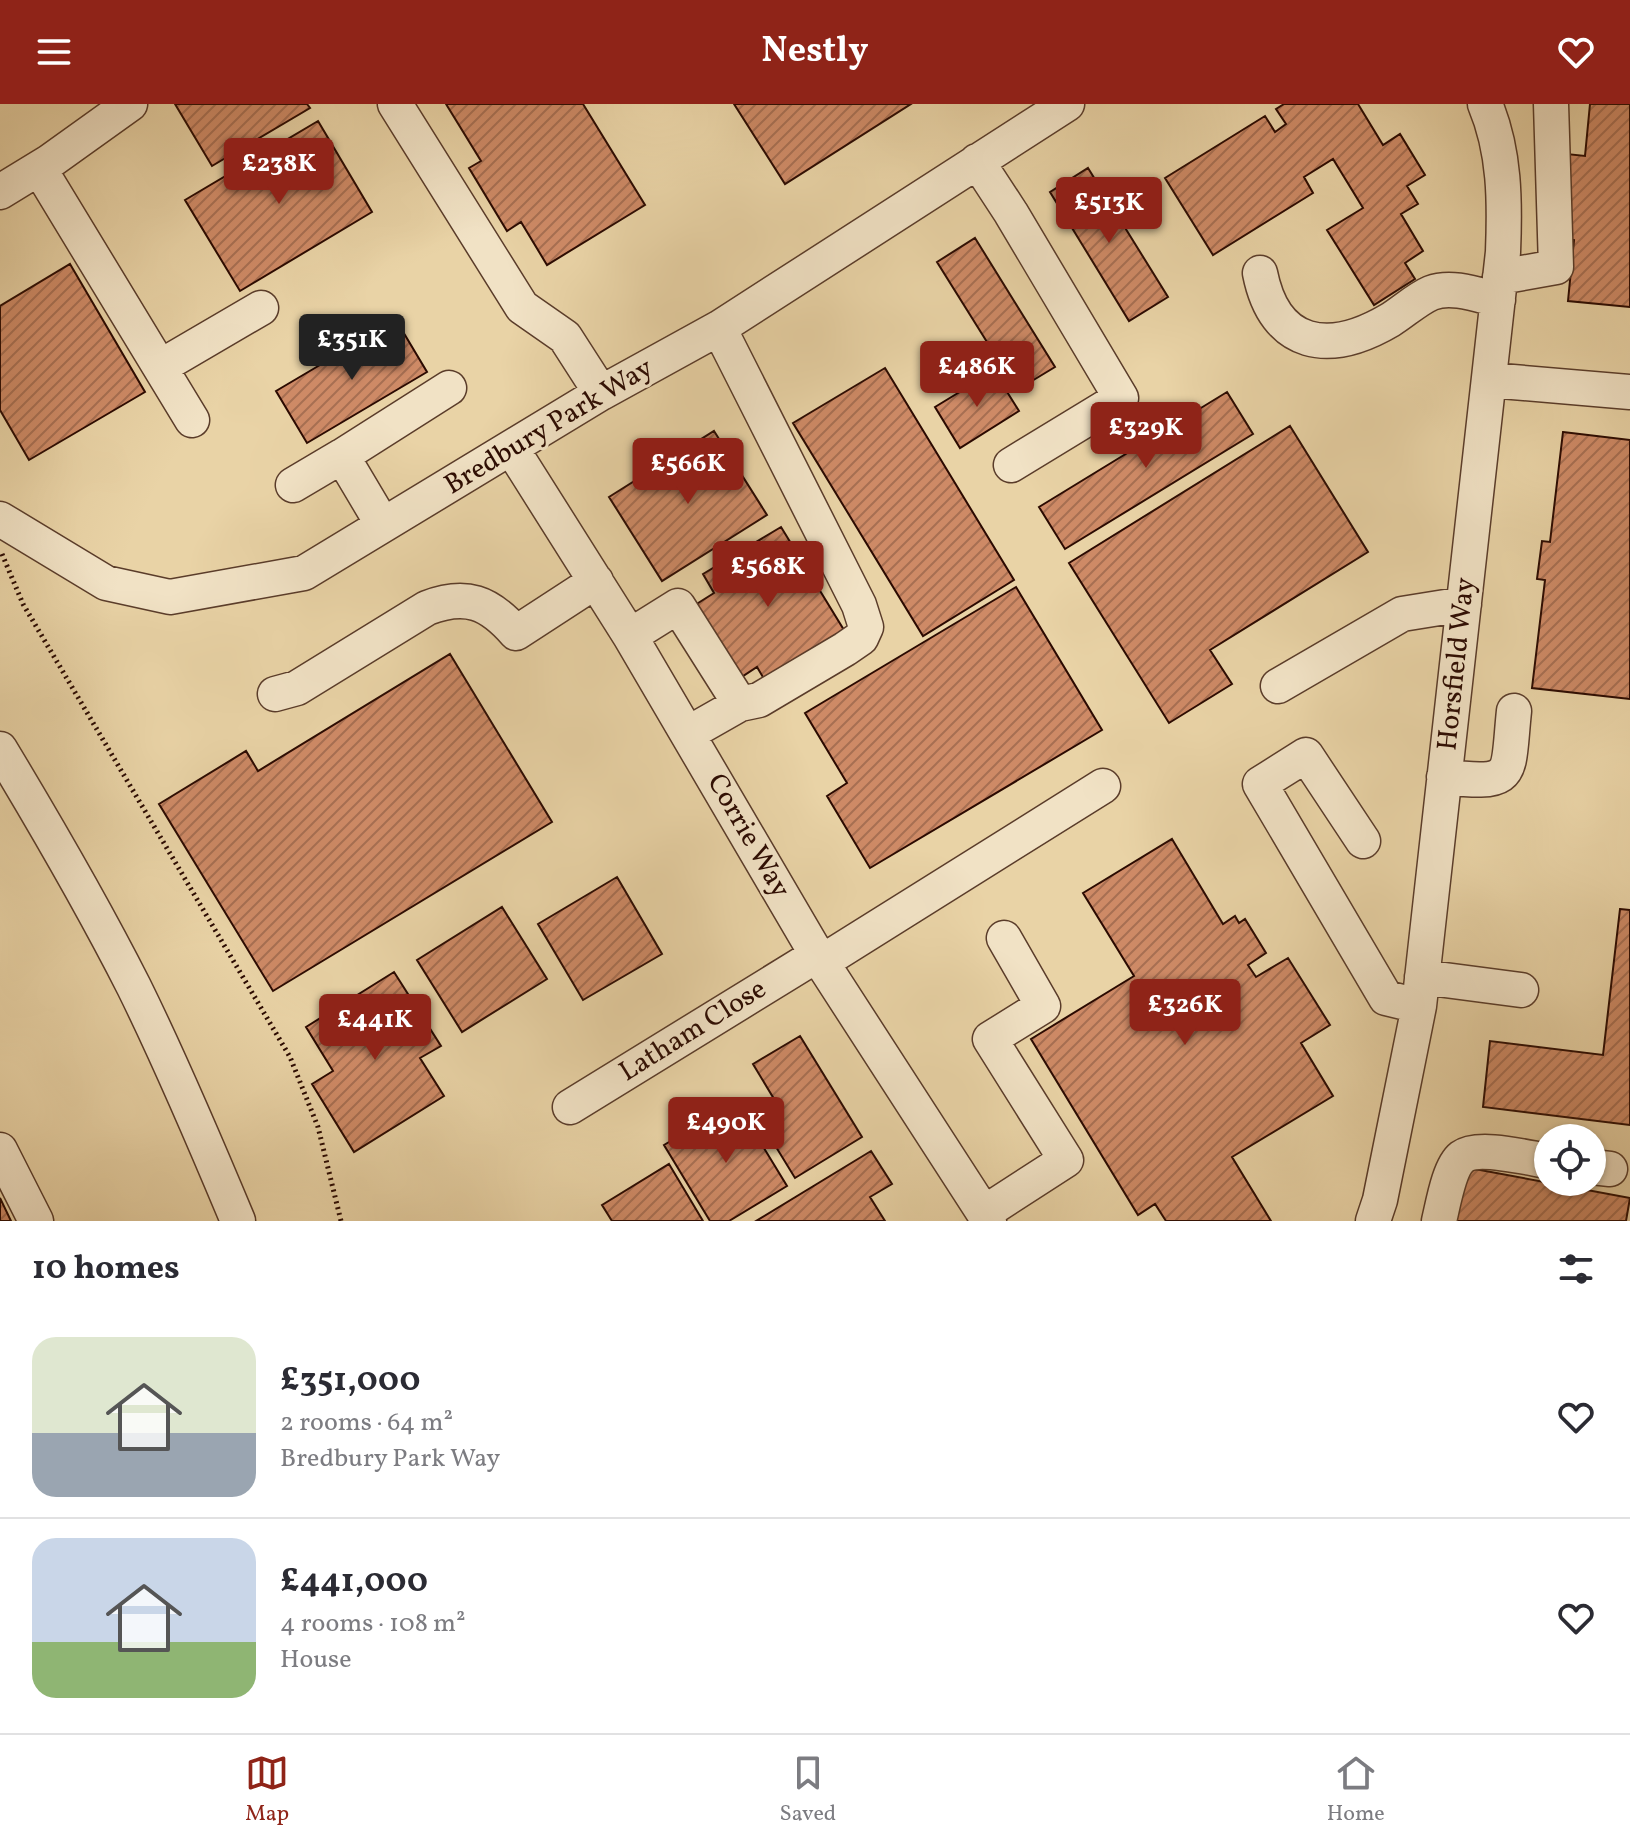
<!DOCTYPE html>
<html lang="en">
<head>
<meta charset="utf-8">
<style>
	:root { --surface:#fff; --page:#f2f2f3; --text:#2b2b33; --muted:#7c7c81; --line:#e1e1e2; --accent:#8f2418 }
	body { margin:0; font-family:Vollkorn,serif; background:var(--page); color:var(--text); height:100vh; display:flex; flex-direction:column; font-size:30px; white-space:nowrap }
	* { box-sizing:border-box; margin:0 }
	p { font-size:26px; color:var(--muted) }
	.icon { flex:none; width:44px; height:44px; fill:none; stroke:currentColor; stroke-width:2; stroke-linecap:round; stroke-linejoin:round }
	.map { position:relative; height:1117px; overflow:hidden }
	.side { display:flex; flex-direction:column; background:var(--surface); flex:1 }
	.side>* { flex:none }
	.fabs { position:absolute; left:1534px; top:1020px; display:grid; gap:16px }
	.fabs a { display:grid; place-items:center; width:72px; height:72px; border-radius:50%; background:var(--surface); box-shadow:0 2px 6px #0004; font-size:40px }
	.price { position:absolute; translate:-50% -68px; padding:0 18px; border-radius:8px; background:var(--accent); color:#fff; font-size:26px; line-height:52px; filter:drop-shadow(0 2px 4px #0008) }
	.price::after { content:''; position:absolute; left:50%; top:48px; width:24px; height:18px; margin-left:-12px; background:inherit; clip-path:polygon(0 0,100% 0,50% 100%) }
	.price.selected { background:#222; color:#fff }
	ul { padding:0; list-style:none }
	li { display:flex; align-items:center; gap:24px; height:200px; padding:0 32px }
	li+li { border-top:2px solid var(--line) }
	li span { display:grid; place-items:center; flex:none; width:224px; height:160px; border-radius:24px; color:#555 }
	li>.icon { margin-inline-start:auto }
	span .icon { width:96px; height:96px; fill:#fffc; stroke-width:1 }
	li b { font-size:34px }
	h2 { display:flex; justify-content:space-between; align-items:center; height:96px; padding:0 32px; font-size:34px }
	header { display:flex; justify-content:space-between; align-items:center; height:104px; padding:0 32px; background:var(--accent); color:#fff; font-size:36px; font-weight:700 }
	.tab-bar { display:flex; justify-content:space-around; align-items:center; height:112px; border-top:2px solid var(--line); background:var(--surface); font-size:22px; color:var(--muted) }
	.tab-bar a { display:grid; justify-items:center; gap:4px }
	.tab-bar .selected { color:var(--accent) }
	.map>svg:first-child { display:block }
	.building { fill:url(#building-hatch); stroke:#2b0a01; stroke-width:2 }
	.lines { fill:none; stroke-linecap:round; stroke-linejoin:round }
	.minor-casing { stroke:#5a3c2a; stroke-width:37 }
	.path { stroke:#2b0a01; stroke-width:5; stroke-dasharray:2 4; stroke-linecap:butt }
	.minor { stroke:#f1e2c5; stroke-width:34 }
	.labels { text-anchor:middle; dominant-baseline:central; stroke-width:6; stroke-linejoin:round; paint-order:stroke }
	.street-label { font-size:28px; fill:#2b0a01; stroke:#f1e2c5 }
</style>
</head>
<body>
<header><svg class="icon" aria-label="menu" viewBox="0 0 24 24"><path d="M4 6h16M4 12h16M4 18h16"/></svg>Nestly<svg class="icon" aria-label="heart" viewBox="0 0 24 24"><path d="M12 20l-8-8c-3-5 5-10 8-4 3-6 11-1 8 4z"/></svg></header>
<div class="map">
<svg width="1630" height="1117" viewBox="0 0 1630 1117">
	<defs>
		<pattern id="building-hatch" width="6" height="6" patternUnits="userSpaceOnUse" patternTransform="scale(2)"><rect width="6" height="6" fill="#ce8a66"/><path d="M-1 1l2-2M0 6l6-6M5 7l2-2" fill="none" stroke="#a76f52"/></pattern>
	</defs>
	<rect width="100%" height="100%" fill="#e9d3a6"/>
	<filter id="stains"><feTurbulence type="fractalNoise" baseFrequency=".0025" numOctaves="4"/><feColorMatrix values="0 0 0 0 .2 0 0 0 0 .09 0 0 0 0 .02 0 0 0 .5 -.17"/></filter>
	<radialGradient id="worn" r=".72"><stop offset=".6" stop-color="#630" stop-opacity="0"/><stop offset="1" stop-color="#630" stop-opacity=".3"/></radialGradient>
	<path class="building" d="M175,0H307L310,4L212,62Z
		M446,0H583L645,101L547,161L521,118L507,127L469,64L481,57Z
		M734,0H911L785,80Z
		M1284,0H1358L1383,41L1400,30L1425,71L1407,82L1418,100L1401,110L1423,147L1405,159L1415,175L1374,201L1327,126L1363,104L1333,55L1304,73L1313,89L1213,151L1165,74L1265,12L1275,28L1286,20L1276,5Z
		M1590,0H1630V203L1568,197L1574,136L1559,134L1567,50L1585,52Z
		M318,17L372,108L240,187L185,96Z
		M1088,64L1168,193L1129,217L1050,88Z
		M975,134L1055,263L1017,286L937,158Z
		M70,160L145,288L29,356L0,306V202Z
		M396,216L427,268L307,339L276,287Z
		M885,264L1014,476L923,532L793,319Z
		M994,267L1019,307L960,344L935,303Z
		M1227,288L1253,330L1065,445L1039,403Z
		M1290,322L1368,448L1210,546L1232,580L1169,619L1069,459Z
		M714,327L767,411L662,477L609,393Z
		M1563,328L1630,336V595L1532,584L1545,476L1537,475L1542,437L1550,438Z
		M781,423L847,531L767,580L757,563L740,574L695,501L714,489L703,470Z
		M1016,483L1102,626L870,764L827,692L847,679L805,609Z
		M450,550L552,718L273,887L159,700L246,647L258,667Z
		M1172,735L1223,820L1235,812L1239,819L1245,815L1266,849L1248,861L1256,873L1288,854L1330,921L1301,939L1333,992L1232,1053L1271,1117H1166L1155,1100L1138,1111L1031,935L1134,872L1083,789Z
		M617,773L662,850L583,896L538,820Z
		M502,803L547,875L462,928L417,856Z
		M1620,805L1630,806V1021L1483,1003L1490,937L1603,951Z
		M394,868L441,942L420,954L444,992L354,1048L312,980L333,967L306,923Z
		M800,932L862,1033L795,1074L754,1007L774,995L753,960Z
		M736,998L787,1082L729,1117H710L664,1041Z
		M871,1047L892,1080L870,1093L885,1117H756Z
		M669,1060L703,1117H612L602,1101Z
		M1464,1063L1630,1094L1626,1117H1454Z
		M0,1094L11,1117H0Z"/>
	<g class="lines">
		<g class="minor-casing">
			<path id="minor" d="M395,0L522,203L565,233L601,289
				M977,57L1011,109L1121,294L1011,361
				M39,64L192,316
				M0,88L49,58L130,0
				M1260,169C1275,244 1329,252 1390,216C1403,208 1417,195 1431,189C1452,181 1478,191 1498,196
				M1500,173L1556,163L1551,0
				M160,263L261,204
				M1489,276L1630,288
				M512,345L630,532L817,851L989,1117
				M293,381L342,352
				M0,415L106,479L170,493L304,469L601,289L719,224L1067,0
				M383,421L342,352L449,284
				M630,532L678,502L740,600
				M1278,582L1402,510L1464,500
				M275,590L297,584L427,504C466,489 489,498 516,529L596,477
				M689,629L740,600L759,596L845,545L861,534L866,523L859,501L719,224
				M0,645C47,723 93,802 134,883C172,960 205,1038 238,1117
				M1444,673C1517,681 1507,673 1514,607
				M1363,737L1306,651L1260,680L1386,894L1419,902
				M822,858L1103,682
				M1422,873L1521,886
				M570,1003L817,851
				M0,1046L36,1117
				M1592,1063L1610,1065
				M984,1109L1066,1056L990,935L1043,902L1004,834
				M1373,1117L1380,1096L1419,902L1503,148C1505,98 1505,47 1485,0
				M1439,1117C1443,1101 1449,1063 1462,1053C1478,1041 1528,1054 1548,1057"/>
		</g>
		<path class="path" d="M2,450L23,500L290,953L318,1023L341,1117"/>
		<use href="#minor" class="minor"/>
	</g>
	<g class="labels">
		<g class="street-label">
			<text transform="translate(549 323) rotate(-31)">Bredbury Park Way</text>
			<text transform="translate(1457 560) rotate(-84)">Horsfield Way</text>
			<text transform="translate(748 732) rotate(60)">Corrie Way</text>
			<text transform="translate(693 927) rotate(-32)">Latham Close</text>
		</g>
	</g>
	<rect width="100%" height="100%" filter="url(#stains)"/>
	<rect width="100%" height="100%" fill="url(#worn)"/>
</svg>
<div class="fabs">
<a><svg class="icon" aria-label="locate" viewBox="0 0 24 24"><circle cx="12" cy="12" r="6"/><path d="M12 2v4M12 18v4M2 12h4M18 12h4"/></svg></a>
</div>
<b class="price" style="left:279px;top:102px">£238K</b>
<b class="price" style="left:1109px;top:141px">£513K</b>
<b class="price selected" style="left:352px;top:278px">£351K</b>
<b class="price" style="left:977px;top:305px">£486K</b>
<b class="price" style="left:1146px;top:366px">£329K</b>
<b class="price" style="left:688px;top:402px">£566K</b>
<b class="price" style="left:768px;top:505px">£568K</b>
<b class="price" style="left:1185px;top:943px">£326K</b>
<b class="price" style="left:375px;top:958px">£441K</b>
<b class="price" style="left:726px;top:1061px">£490K</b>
</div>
<section class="side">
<h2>10 homes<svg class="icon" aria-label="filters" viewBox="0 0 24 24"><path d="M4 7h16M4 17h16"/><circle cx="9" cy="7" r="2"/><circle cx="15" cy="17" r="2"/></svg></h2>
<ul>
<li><span style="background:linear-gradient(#dfe7d0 60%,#9aa5b1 0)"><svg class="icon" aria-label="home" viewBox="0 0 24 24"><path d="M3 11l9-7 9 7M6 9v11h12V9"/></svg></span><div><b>£351,000</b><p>2 rooms · 64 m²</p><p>Bredbury Park Way</p></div><svg class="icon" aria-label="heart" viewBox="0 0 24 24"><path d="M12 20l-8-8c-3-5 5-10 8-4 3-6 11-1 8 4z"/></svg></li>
<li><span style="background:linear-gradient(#c9d6e8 65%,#8fb573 0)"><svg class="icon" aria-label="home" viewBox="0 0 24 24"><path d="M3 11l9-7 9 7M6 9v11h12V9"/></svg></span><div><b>£441,000</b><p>4 rooms · 108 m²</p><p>House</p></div><svg class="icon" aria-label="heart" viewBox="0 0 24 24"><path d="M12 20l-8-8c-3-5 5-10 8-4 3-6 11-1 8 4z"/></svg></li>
</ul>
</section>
<nav class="tab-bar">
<a class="selected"><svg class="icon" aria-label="map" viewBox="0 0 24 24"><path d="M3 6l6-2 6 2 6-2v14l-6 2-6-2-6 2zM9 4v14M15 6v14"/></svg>Map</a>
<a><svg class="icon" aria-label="saved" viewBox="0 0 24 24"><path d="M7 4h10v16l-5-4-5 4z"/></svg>Saved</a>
<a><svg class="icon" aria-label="home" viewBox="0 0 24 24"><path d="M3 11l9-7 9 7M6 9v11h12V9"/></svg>Home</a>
</nav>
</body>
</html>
